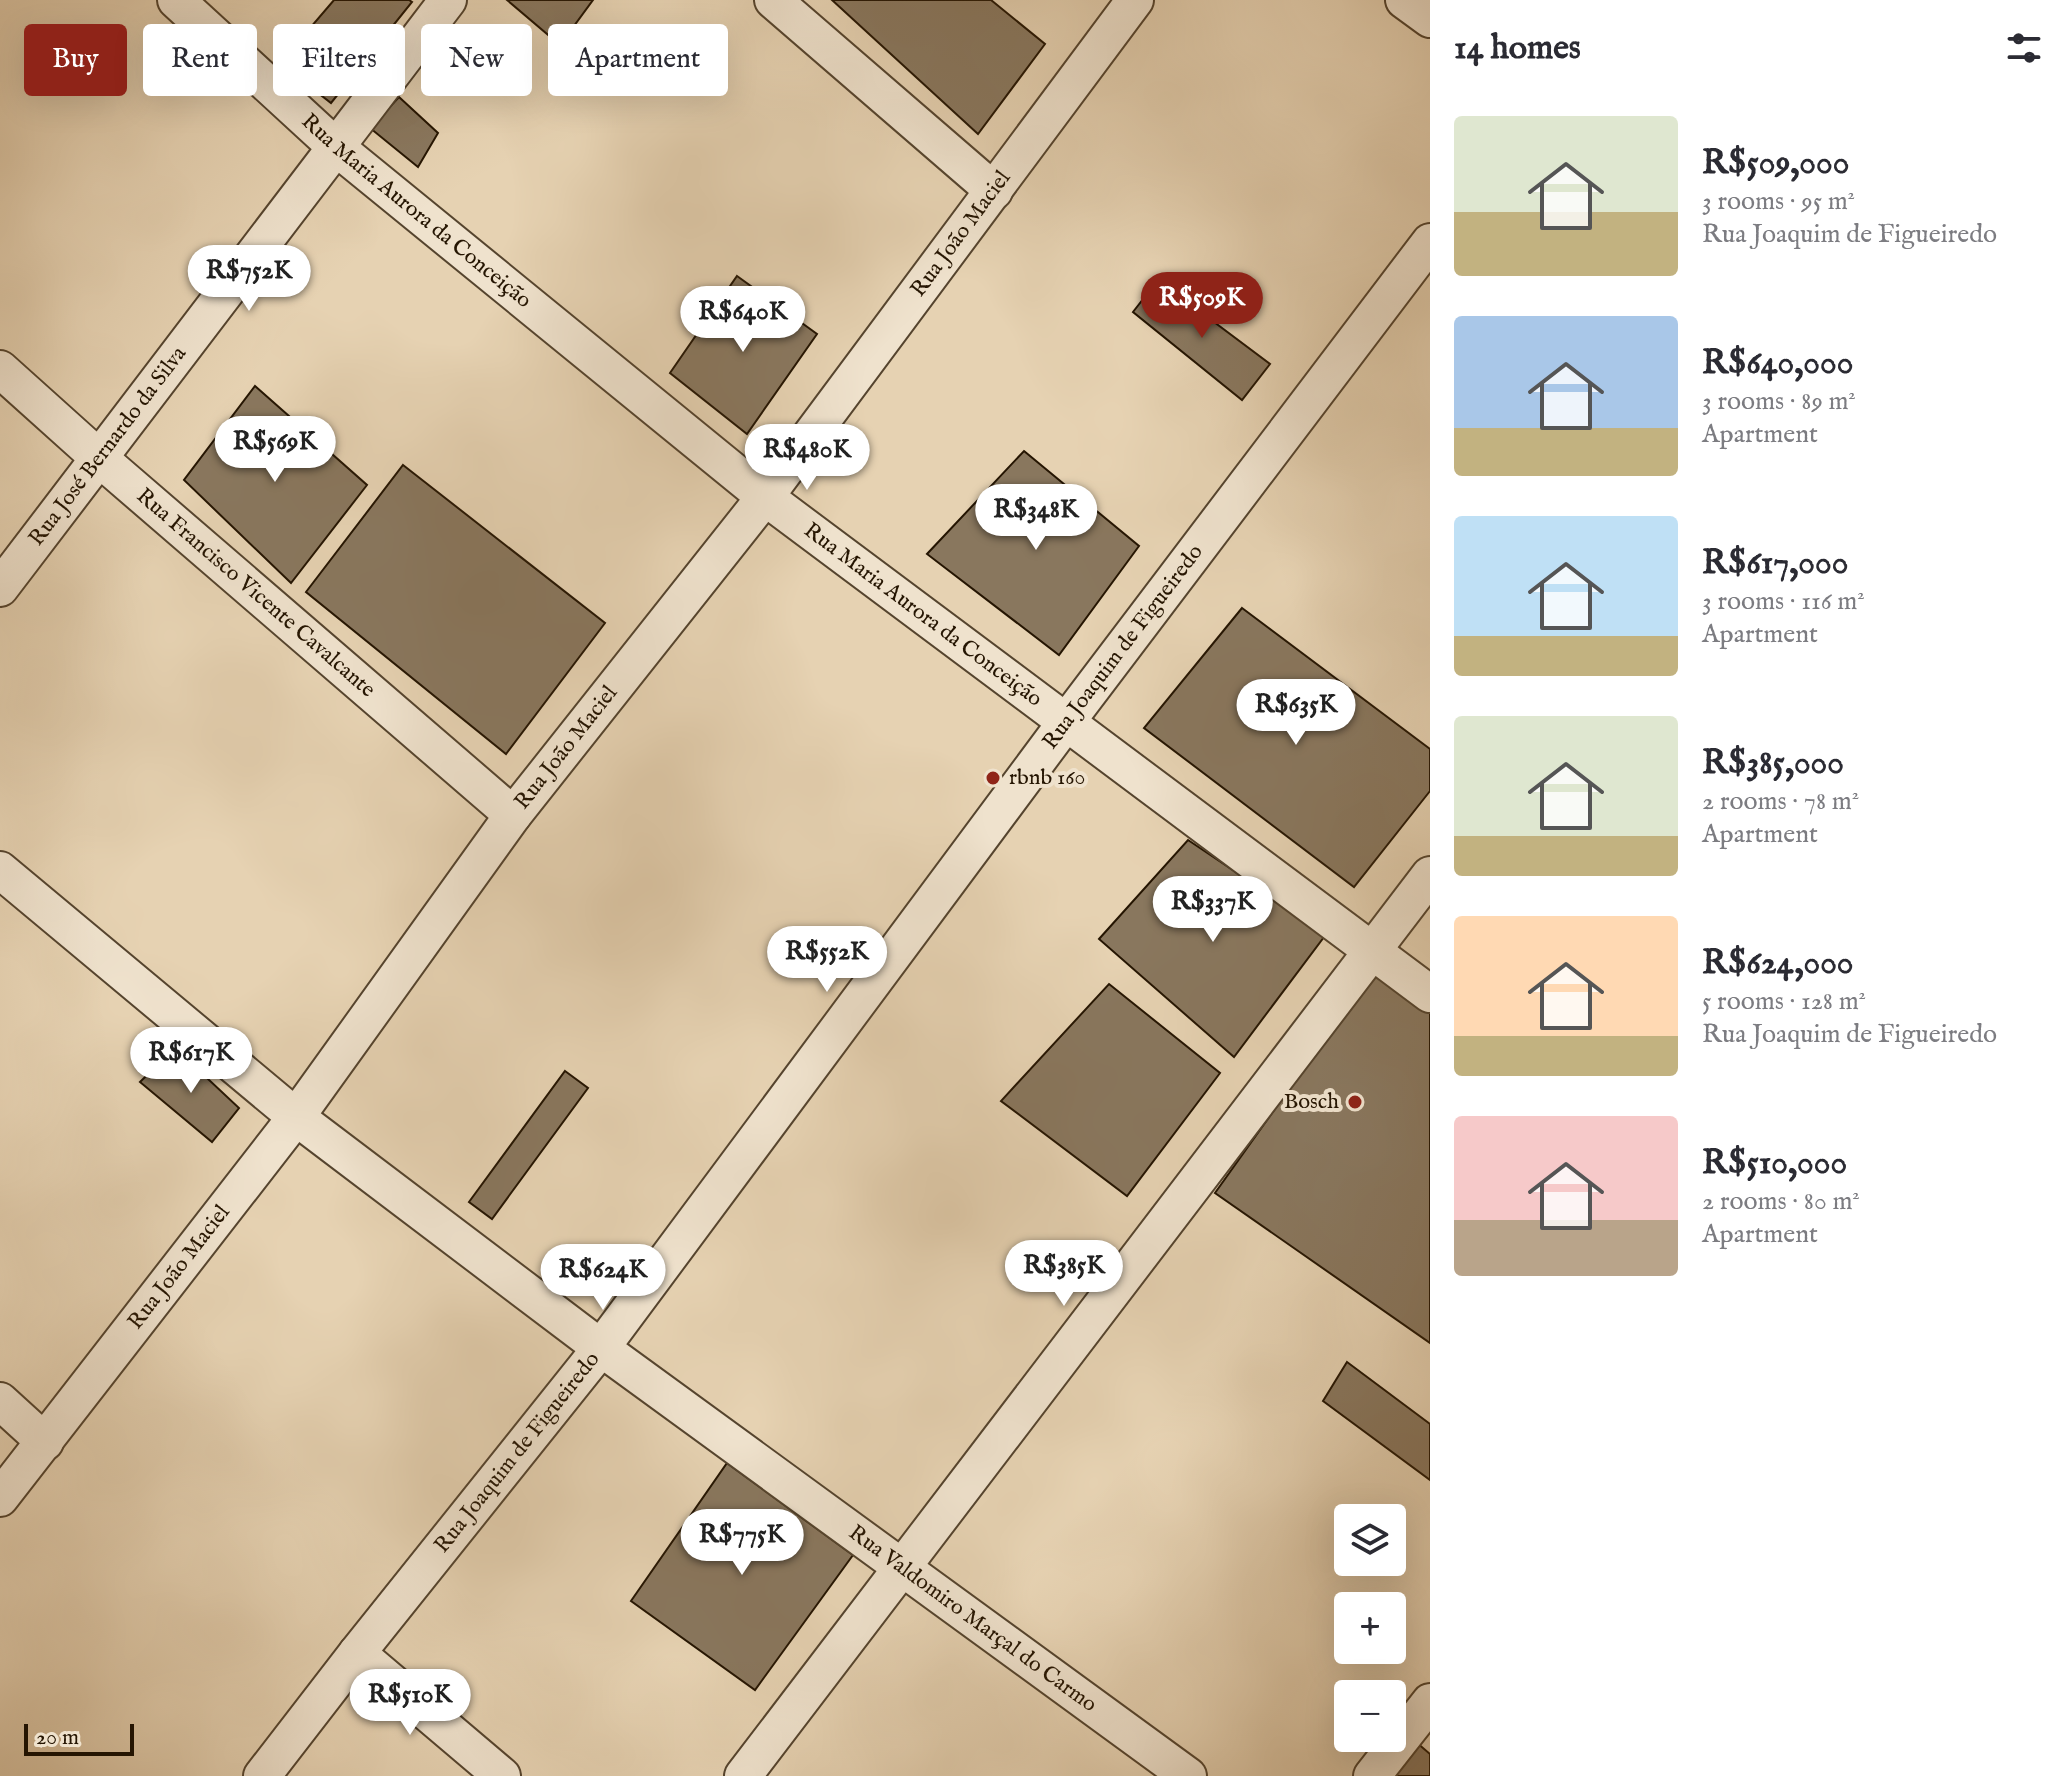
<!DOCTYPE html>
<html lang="en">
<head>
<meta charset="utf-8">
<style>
	:root { --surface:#fff; --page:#f2f2f3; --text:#2b2b33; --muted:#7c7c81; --accent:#8f2418 }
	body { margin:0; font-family:"IM FELL English",serif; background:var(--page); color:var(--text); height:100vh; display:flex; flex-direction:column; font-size:30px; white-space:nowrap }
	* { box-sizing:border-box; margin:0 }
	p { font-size:26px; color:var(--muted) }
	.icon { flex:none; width:44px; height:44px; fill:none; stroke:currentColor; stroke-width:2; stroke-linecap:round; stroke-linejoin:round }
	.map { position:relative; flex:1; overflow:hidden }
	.sheet { display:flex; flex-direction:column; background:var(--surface); width:640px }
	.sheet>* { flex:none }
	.guide { position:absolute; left:24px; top:24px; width:760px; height:72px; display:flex; gap:16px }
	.controls { position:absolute; left:1334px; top:1504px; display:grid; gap:16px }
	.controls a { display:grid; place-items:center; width:72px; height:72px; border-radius:8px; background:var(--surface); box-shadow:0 8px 32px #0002; font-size:40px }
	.scale { position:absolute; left:24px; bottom:20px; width:110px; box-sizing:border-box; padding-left:8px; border:4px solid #251502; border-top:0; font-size:22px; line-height:28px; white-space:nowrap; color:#251502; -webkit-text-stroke:6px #efe2cd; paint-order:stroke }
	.price { position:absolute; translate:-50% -68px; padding:0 18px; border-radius:28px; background:#fff; color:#222; font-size:26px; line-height:52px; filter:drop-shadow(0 2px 4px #0008) }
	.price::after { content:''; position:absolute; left:50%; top:48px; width:24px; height:18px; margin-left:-12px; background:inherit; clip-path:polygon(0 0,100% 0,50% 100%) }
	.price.on { background:var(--accent); color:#fff }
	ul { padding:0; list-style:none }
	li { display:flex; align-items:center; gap:24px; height:200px; padding:0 24px }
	li span { display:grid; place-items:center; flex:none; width:224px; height:160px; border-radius:8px; color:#555 }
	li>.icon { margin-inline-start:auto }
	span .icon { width:96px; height:96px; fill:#fffc; stroke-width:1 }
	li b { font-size:34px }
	h2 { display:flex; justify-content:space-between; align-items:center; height:96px; padding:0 24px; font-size:34px }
	.chip { padding:0 28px; border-radius:8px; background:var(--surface); box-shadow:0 8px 32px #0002; font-size:28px; line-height:72px }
	.chip.on { background:var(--accent); color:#fff }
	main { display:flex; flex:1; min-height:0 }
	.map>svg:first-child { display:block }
	.building { fill:#89775e; stroke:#251502; stroke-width:2 }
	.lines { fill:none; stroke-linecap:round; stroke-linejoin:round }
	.minor-casing { stroke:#55442e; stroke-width:40 }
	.minor { stroke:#efe2cd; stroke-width:36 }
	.poi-dot { fill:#8f2418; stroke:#efe2cd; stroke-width:3 }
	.labels { text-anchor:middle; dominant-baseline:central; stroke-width:8; stroke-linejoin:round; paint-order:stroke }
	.street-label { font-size:22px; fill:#251502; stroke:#efe2cd }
	.poi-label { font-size:22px; fill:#251502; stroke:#efe2cd; text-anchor:start }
</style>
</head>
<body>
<main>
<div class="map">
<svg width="1430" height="1776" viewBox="0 0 1430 1776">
	<rect width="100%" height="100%" fill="#e6d2b2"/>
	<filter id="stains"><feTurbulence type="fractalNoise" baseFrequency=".0025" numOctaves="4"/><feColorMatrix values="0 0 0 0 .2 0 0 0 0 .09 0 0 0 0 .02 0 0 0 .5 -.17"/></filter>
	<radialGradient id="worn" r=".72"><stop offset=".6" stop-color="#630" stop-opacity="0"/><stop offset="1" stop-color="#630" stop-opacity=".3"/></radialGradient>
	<path class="building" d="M334,0H409L412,2L331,103L280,63Z
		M507,0H593L560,45Z
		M832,0H991L1045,44L978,134Z
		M399,97L438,133L418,167L370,128Z
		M737,276L817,334L747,434L670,373Z
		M1158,280L1270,364L1242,400L1133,312Z
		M255,386L367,485L291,583L184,480Z
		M1024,451L1139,546L1059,655L927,554Z
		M403,465L605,623L506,754L306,592Z
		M1242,608L1430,749V791L1354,887L1144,728Z
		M1188,840L1327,933L1234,1057L1099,939Z
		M1374,970L1430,1011V1343L1215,1193Z
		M1109,984L1220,1073L1127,1196L1001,1101Z
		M175,1048L239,1108L212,1142L140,1082Z
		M565,1071L588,1088L492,1219L469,1202Z
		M1347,1362L1430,1424V1480L1323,1401Z
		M727,1463L853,1555L755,1690L631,1601Z
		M1416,1742L1430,1754V1776H1390Z"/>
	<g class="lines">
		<g class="minor-casing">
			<g id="minor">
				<path id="s1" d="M176,0L337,148L765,497L1430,994"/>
				<path d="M773,0L994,191"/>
				<path d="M1404,0L1430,19"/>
				<path id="s2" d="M0,369L99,458L513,815"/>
				<path id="s3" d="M0,588L448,0"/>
				<path id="s4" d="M0,870L296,1117L601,1348L1188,1776"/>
				<path d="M0,1401L45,1442"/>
				<path id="s5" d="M0,1498L296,1117L513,815L765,497L1135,0"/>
				<path d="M357,1653L502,1776"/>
				<path id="s6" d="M262,1776L357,1653L601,1348L1067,721L1430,242"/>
				<path d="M743,1776L1430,875"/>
				<path d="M1372,1776L1430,1702"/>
			</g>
		</g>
		<use href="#minor" class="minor"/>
	</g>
	<g class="poi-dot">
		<circle cx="993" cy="778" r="8"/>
		<circle cx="1355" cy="1102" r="8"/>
	</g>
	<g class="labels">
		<g class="street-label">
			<text stroke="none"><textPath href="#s1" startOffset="320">Rua Maria Aurora da Conceição</textPath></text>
			<text stroke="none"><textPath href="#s5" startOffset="1588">Rua João Maciel</textPath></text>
			<text stroke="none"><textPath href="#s3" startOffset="178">Rua José Bernardo da Silva</textPath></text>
			<text stroke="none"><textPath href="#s2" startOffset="340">Rua Francisco Vicente Cavalcante</textPath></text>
			<text stroke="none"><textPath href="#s1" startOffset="968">Rua Maria Aurora da Conceição</textPath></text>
			<text stroke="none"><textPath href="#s6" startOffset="1420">Rua Joaquim de Figueiredo</textPath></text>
			<text stroke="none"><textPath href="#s5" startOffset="940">Rua João Maciel</textPath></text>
			<text stroke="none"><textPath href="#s5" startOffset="292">Rua João Maciel</textPath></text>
			<text stroke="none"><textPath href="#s6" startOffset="412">Rua Joaquim de Figueiredo</textPath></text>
			<text stroke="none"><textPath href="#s4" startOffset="1228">Rua Valdomiro Marçal do Carmo</textPath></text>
		</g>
		<g class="poi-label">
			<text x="1009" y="778">rbnb 160</text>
			<text x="1339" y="1102" text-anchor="end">Bosch</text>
		</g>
	</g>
	<rect width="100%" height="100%" filter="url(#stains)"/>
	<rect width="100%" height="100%" fill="url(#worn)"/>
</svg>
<div class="controls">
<a><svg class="icon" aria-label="layers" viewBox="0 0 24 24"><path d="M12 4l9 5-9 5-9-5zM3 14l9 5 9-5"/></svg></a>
<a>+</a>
<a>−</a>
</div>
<div class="scale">20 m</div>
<b class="price" style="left:249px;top:313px">R$752K</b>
<b class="price on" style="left:1202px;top:340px">R$509K</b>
<b class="price" style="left:743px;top:354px">R$640K</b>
<b class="price" style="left:275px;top:484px">R$569K</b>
<b class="price" style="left:807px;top:492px">R$480K</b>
<b class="price" style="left:1036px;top:552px">R$348K</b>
<b class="price" style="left:1296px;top:747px">R$635K</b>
<b class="price" style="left:1213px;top:944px">R$337K</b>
<b class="price" style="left:827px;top:994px">R$552K</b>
<b class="price" style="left:191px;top:1095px">R$617K</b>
<b class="price" style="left:1064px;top:1308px">R$385K</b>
<b class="price" style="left:603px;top:1312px">R$624K</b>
<b class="price" style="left:742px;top:1577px">R$775K</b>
<b class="price" style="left:410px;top:1737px">R$510K</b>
<div class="guide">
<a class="chip on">Buy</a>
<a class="chip">Rent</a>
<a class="chip">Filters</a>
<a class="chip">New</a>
<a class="chip">Apartment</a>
</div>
</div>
<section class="sheet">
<h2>14 homes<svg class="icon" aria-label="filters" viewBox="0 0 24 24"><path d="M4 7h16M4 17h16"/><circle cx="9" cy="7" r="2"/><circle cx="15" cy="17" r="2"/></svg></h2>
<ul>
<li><span style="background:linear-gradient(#dfe7d0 60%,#c2b280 0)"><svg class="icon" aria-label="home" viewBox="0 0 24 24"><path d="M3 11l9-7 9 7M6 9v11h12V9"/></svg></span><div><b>R$509,000</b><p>3 rooms · 95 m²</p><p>Rua Joaquim de Figueiredo</p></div></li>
<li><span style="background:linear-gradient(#a9c7e8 70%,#c2b280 0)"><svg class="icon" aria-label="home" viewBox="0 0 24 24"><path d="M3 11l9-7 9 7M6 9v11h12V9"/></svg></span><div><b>R$640,000</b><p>3 rooms · 89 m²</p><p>Apartment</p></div></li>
<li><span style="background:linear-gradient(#bfe0f5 75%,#c2b280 0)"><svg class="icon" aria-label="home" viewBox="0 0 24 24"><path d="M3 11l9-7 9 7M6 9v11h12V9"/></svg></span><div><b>R$617,000</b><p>3 rooms · 116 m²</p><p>Apartment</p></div></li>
<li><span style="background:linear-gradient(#dfe7d0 75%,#c2b280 0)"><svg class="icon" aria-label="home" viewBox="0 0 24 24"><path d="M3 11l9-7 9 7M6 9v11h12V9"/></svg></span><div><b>R$385,000</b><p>2 rooms · 78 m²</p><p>Apartment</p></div></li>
<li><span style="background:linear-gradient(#ffd9b3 75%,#c2b280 0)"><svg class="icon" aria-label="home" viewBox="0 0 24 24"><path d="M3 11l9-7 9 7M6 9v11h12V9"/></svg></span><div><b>R$624,000</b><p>5 rooms · 128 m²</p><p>Rua Joaquim de Figueiredo</p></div></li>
<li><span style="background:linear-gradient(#f6c9c9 65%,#b9a48a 0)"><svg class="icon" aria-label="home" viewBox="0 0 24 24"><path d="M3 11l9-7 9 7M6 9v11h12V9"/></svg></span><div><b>R$510,000</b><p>2 rooms · 80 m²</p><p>Apartment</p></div></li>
</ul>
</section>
</main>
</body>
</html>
